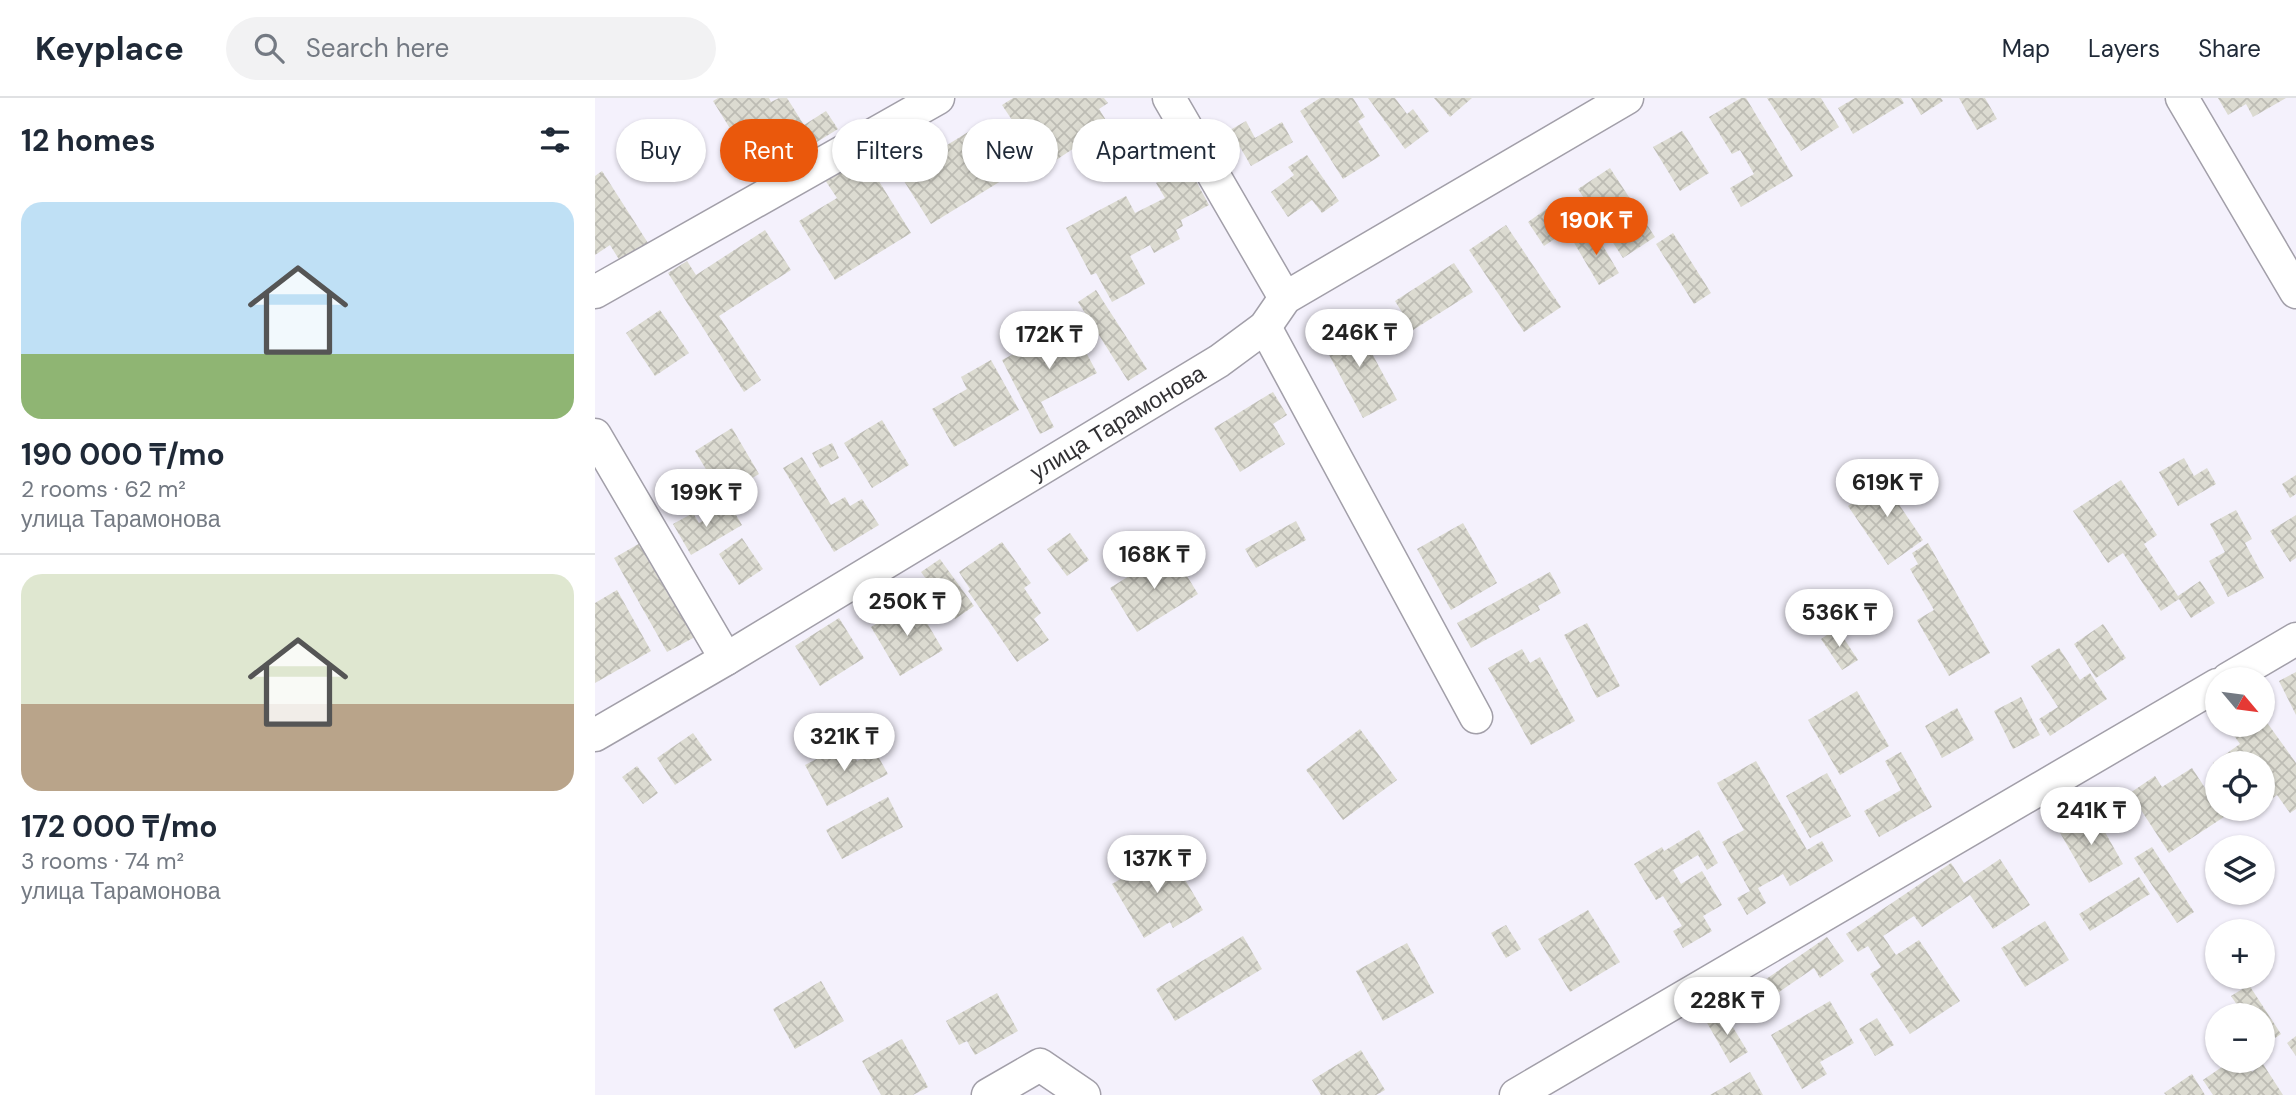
<!DOCTYPE html>
<html lang="en">
<head>
<meta charset="utf-8">
<style>
	:root { --surface:#fff; --page:#f2f2f3; --text:#1f2937; --muted:#747a83; --line:#e0e1e3; --accent:#ea580c }
	body { margin:0; font-family:"DM Sans",sans-serif; background:var(--page); color:var(--text); height:100vh; display:flex; flex-direction:column; font-size:26px; white-space:nowrap }
	* { box-sizing:border-box; margin:0 }
	p { font-size:23px; color:var(--muted) }
	.icon { flex:none; width:38px; height:38px; fill:none; stroke:currentColor; stroke-width:2; stroke-linecap:round; stroke-linejoin:round }
	.map { position:relative; flex:1; overflow:hidden }
	.panel { display:flex; flex-direction:column; background:var(--surface); width:595px }
	.panel>* { flex:none }
	.hud { position:absolute; left:21px; top:21px; width:665px; height:63px; display:flex; gap:14px }
	.needle { width:46px; rotate:119deg }
	.tools { position:absolute; left:1610px; top:569px; display:grid; gap:14px }
	.tools a { display:grid; place-items:center; width:70px; height:70px; border-radius:50%; background:var(--surface); box-shadow:0 2px 5px #0004; font-size:35px }
	.price { position:absolute; translate:-50% -60px; padding:0 16px; border-radius:24px; background:#fff; color:#222; font-size:23px; line-height:46px; filter:drop-shadow(0 2px 4px #0008) }
	.price::after { content:''; position:absolute; left:50%; top:42px; width:21px; height:16px; margin-left:-10px; background:inherit; clip-path:polygon(0 0,100% 0,50% 100%) }
	.price.on { background:var(--accent); color:#fff }
	ul { padding:0; list-style:none }
	li { display:grid; align-content:center; gap:14px; height:371px; padding:0 21px }
	li+li { border-top:2px solid var(--line) }
	li span { display:grid; place-items:center; height:217px; border-radius:21px; color:#555 }
	li>.icon { margin-inline-start:auto }
	span .icon { width:126px; height:126px; fill:#fffc; stroke-width:1 }
	li b { font-size:30px }
	h2 { display:flex; justify-content:space-between; align-items:center; height:84px; padding:0 21px; font-size:30px }
	.pill { padding:0 24px; border-radius:32px; background:var(--surface); box-shadow:0 2px 5px #0004; font-size:24px; line-height:63px }
	.pill.on { background:var(--accent); color:#fff }
	header { display:flex; align-items:center; gap:42px; box-sizing:border-box; height:98px; padding:0 35px; background:var(--surface); border-bottom:2px solid var(--line) }
	header strong { font-size:33px }
	nav { display:flex; gap:38px; margin-inline-start:auto; font-size:24px }
	.search { width:490px; height:63px; background:var(--page); display:flex; align-items:center; gap:18px; box-sizing:border-box; padding:0 24px; border-radius:38px; color:var(--muted); font-size:26px }
	main { display:flex; flex:1; min-height:0 }
	.map>svg:first-child { display:block }
	.building { fill:url(#building-cross-hatch) }
	.lines { fill:none; stroke-linecap:round; stroke-linejoin:round }
	.street-casing { stroke:#a29fa9; stroke-width:35 }
	.street { stroke:#fff; stroke-width:32 }
	.labels { text-anchor:middle; dominant-baseline:central; stroke-width:5; stroke-linejoin:round; paint-order:stroke }
	.street-label { font-size:23px; fill:#323134; stroke:#f4f1fc }
</style>
</head>
<body>
<header>
<strong>Keyplace</strong>
<div class="search"><svg class="icon" aria-label="search" viewBox="0 0 24 24"><circle cx="10" cy="10" r="6"/><path d="M15 15l6 6"/></svg>Search here</div>
<nav><a>Map</a><a>Layers</a><a>Share</a></nav>
</header>
<main>
<section class="panel">
<h2>12 homes<svg class="icon" aria-label="filters" viewBox="0 0 24 24"><path d="M4 7h16M4 17h16"/><circle cx="9" cy="7" r="2"/><circle cx="15" cy="17" r="2"/></svg></h2>
<ul>
<li><span style="background:linear-gradient(#bfe0f5 70%,#8fb573 0)"><svg class="icon" aria-label="home" viewBox="0 0 24 24"><path d="M3 11l9-7 9 7M6 9v11h12V9"/></svg></span><div><b>190 000 ₸/mo</b><p>2 rooms · 62 m²</p><p>улица Тарамонова</p></div></li>
<li><span style="background:linear-gradient(#dfe7d0 60%,#b9a48a 0)"><svg class="icon" aria-label="home" viewBox="0 0 24 24"><path d="M3 11l9-7 9 7M6 9v11h12V9"/></svg></span><div><b>172 000 ₸/mo</b><p>3 rooms · 74 m²</p><p>улица Тарамонова</p></div></li>
</ul>
</section>
<div class="map">
<svg width="1701" height="997" viewBox="0 0 1701 997">
	<defs>
		<pattern id="building-cross-hatch" width="8" height="8" patternUnits="userSpaceOnUse" patternTransform="scale(1.75)"><rect width="8" height="8" fill="#dcdbd1"/><path d="M0 0l8 8M0 8l8-8" fill="none" stroke="#bdbcb4"/></pattern>
	</defs>
	<rect width="100%" height="100%" fill="#f4f1fc"/>
	<path class="building" d="M123,0H174L176,4L184,0H192L209,27L231,13L243,31L204,55L192,35L170,48L179,63L162,74L118,3Z
		M418,0H509L513,5L504,11L514,27L443,74L427,50L433,46L407,7Z
		M725,0H758L770,19L763,23L785,58L748,81L705,13Z
		M773,0H800L812,16L818,11L834,33L810,51Z
		M839,0H877L855,19Z
		M1146,0H1151L1198,78L1146,109L1135,90L1159,76L1145,52L1137,56L1114,19Z
		M1172,0H1226L1244,29L1206,53Z
		M1260,0H1306L1309,5L1258,36L1243,10Z
		M1316,0H1346L1348,3L1326,17Z
		M1364,0H1390L1402,21L1382,32Z
		M1623,0H1691L1658,19L1651,6L1633,17Z
		M651,23L660,40L687,24L698,44L656,68L645,49L633,56L623,39Z
		M322,26L339,55L383,28L414,78L336,126L287,48Z
		M1087,33L1114,75L1085,93L1058,49Z
		M712,57L744,103L727,115L717,102L693,119L676,94L699,77L693,69Z
		M269,59L316,135L240,182L204,123L242,100L230,82Z
		M593,68L614,107L586,122L588,128L581,132L585,141L559,155L555,147L535,158L550,186L517,204L501,175L496,177L471,130L531,98L540,115L570,100L561,85Z
		M1015,70L1060,139L1028,160L983,91Z
		M7,73L53,145L25,163L15,147L0,157V78Z
		M960,105L976,130L949,148L933,124Z
		M911,127L966,209L929,234L874,152Z
		M998,131L1024,175L1004,187L978,143Z
		M170,132L196,172L124,218L166,282L149,294L73,175L92,163L101,177Z
		M1078,135L1116,195L1099,206L1061,146Z
		M859,165L878,194L818,232L800,203Z
		M501,192L552,271L533,283L483,204Z
		M65,212L94,255L60,278L31,235Z
		M759,222L802,302L768,320L725,240Z
		M476,226L502,275L446,304L459,329L445,336L407,262Z
		M396,262L424,312L359,349L337,311L372,291L366,279Z
		M678,294L692,317L678,326L690,346L645,374L619,330Z
		M287,322L314,367L277,390L249,345Z
		M137,330L164,376L127,398L100,353Z
		M237,345L244,360L225,370L217,355Z
		M207,359L236,407L250,399L255,408L267,401L284,427L239,454L188,370Z
		M1589,360L1599,378L1612,370L1621,386L1583,408L1564,374Z
		M1300,375L1315,397L1303,405L1328,442L1293,467L1253,408Z
		M1701,377V396L1695,400L1687,386Z
		M1526,382L1562,437L1549,446L1583,498L1605,483L1620,505L1596,520L1584,501L1566,513L1528,455L1513,465L1478,413Z
		M135,407L147,427L96,457L78,426L98,415L104,425Z
		M1641,412L1657,441L1650,445L1669,480L1633,499L1614,463L1630,454L1615,426Z
		M1701,417V460L1695,464L1675,433Z
		M701,423L711,442L661,470L650,451Z
		M868,425L902,485L856,512L822,451Z
		M475,435L494,462L472,478L452,451Z
		M147,440L168,471L144,487L124,456Z
		M47,444L100,539L72,554L19,460Z
		M407,444L436,485L429,490L446,515L439,521L454,542L422,564L373,493L375,491L364,474Z
		M1333,445L1395,555L1354,578L1322,522L1339,512L1315,471L1323,466L1317,455Z
		M576,452L603,496L542,534L515,490Z
		M345,461L379,508L360,521L326,474Z
		M955,474L966,495L943,508L945,512L876,550L862,525Z
		M22,492L56,553L0,585V505Z
		M319,503L348,552L305,578L276,529Z
		M244,520L269,560L225,588L200,548Z
		M992,525L1025,588L1002,600L969,537Z
		M1508,526L1531,560L1501,580L1479,546Z
		M1242,530L1263,562L1247,572L1226,541Z
		M1464,550L1485,582L1495,575L1512,601L1455,638L1444,621L1463,609L1436,568Z
		M927,551L935,565L945,559L980,623L936,647L893,570Z
		M1701,574V617L1684,583Z
		M1262,593L1294,648L1245,677L1213,622Z
		M1426,599L1445,637L1418,651L1399,613Z
		M1362,610L1379,642L1347,660L1330,628Z
		M1668,619L1701,665V711L1695,715L1682,697L1668,707V665H1622V672L1618,665L1645,646L1631,626H1668Z
		M765,631L802,682L748,722L711,672Z
		M98,635L117,662L80,687L62,660Z
		M252,645L262,663L280,653L293,676L232,708L210,667Z
		M1306,654L1337,709L1284,739L1269,713L1306,692L1290,663Z
		M1161,663L1212,752L1227,743L1238,763L1195,788L1188,776L1163,790L1171,805L1152,817L1142,800L1155,793L1127,744L1149,732L1122,685Z
		M42,668L63,695L48,706L27,679Z
		M1597,670L1629,719L1574,755L1535,695L1560,678L1567,689Z
		M1232,675L1256,718L1215,740L1191,698Z
		M293,699L308,729L247,761L231,732Z
		M1498,713L1528,766L1494,785L1464,733Z
		M1104,732L1123,765L1112,772L1103,757L1078,772L1086,786L1107,773L1127,807L1108,818L1117,833L1088,850L1078,833L1087,828L1068,798L1061,802L1039,766L1067,749L1069,753Z
		M1557,749L1599,814L1582,825L1539,760Z
		M573,753L608,812L578,830L575,824L549,840L517,786Z
		M1405,761L1435,807L1398,831L1375,797L1327,829L1319,818L1288,838L1301,857L1324,842L1365,903L1315,936L1275,876L1286,869L1273,848L1263,854L1251,836L1356,765L1369,785Z
		M1544,779L1555,796L1495,833L1484,816Z
		M993,812L1025,864L975,894L943,841Z
		M1450,823L1474,862L1430,889L1406,850Z
		M911,827L926,851L911,860L896,835Z
		M648,838L667,871L580,923L561,891Z
		M1232,839L1249,863L1225,880L1219,870L1171,903L1161,888Z
		M812,845L839,895L788,923L761,873Z
		M226,883L249,923L200,951L178,911Z
		M1654,887L1686,936L1668,948V917H1649L1636,898Z
		M402,895L423,933L380,957L372,943L364,947L351,923Z
		M1235,903L1259,945L1225,964L1232,976L1207,991L1176,937Z
		M1128,913L1153,954L1135,965L1111,923Z
		M1282,920L1299,947L1280,958L1264,931Z
		M1701,938V958L1692,945Z
		M307,941L333,989L318,997H286L267,963Z
		M766,952L790,992L781,997H726L717,982Z
		M1637,962H1649L1657,974L1668,966L1688,997H1618L1608,982Z
		M1155,974L1168,997H1115Z
		M1597,976L1610,997H1571L1569,995Z"/>
	<g class="lines">
		<g class="street-casing">
			<g id="street">
				<path d="M574,0L690,200"/>
				<path d="M1587,0L1701,194"/>
				<path d="M0,194L343,0"/>
				<path d="M670,229L881,619"/>
				<path d="M0,337L131,561"/>
				<path d="M1633,581L1701,541"/>
				<path id="s1" d="M0,637L131,561L624,263L670,229L690,200L1032,0"/>
				<path d="M393,997L445,967L489,997"/>
				<path d="M921,997L1622,587"/>
			</g>
		</g>
		<use href="#street" class="street"/>
	</g>
	<g class="labels">
		<g class="street-label">
			<text stroke="none"><textPath href="#s1" startOffset="609">улица Тарамонова</textPath></text>
		</g>
	</g>
</svg>
<div class="tools">
<a><svg class="needle" viewBox="-14 -14 28 28"><path d="M0-13l5 13h-10z" fill="#e53935"/><path d="M0 13l5-13h-10z" fill="#747a83"/></svg></a>
<a><svg class="icon" aria-label="locate" viewBox="0 0 24 24"><circle cx="12" cy="12" r="6"/><path d="M12 2v4M12 18v4M2 12h4M18 12h4"/></svg></a>
<a><svg class="icon" aria-label="layers" viewBox="0 0 24 24"><path d="M12 4l9 5-9 5-9-5zM3 14l9 5 9-5"/></svg></a>
<a>+</a>
<a>−</a>
</div>
<b class="price on" style="left:1001px;top:159px">190K ₸</b>
<b class="price" style="left:764px;top:271px">246K ₸</b>
<b class="price" style="left:454px;top:273px">172K ₸</b>
<b class="price" style="left:1292px;top:421px">619K ₸</b>
<b class="price" style="left:111px;top:431px">199K ₸</b>
<b class="price" style="left:559px;top:493px">168K ₸</b>
<b class="price" style="left:312px;top:540px">250K ₸</b>
<b class="price" style="left:1244px;top:551px">536K ₸</b>
<b class="price" style="left:249px;top:675px">321K ₸</b>
<b class="price" style="left:1496px;top:749px">241K ₸</b>
<b class="price" style="left:562px;top:797px">137K ₸</b>
<b class="price" style="left:1132px;top:939px">228K ₸</b>
<div class="hud">
<a class="pill">Buy</a>
<a class="pill on">Rent</a>
<a class="pill">Filters</a>
<a class="pill">New</a>
<a class="pill">Apartment</a>
</div>
</div>
</main>
</body>
</html>
